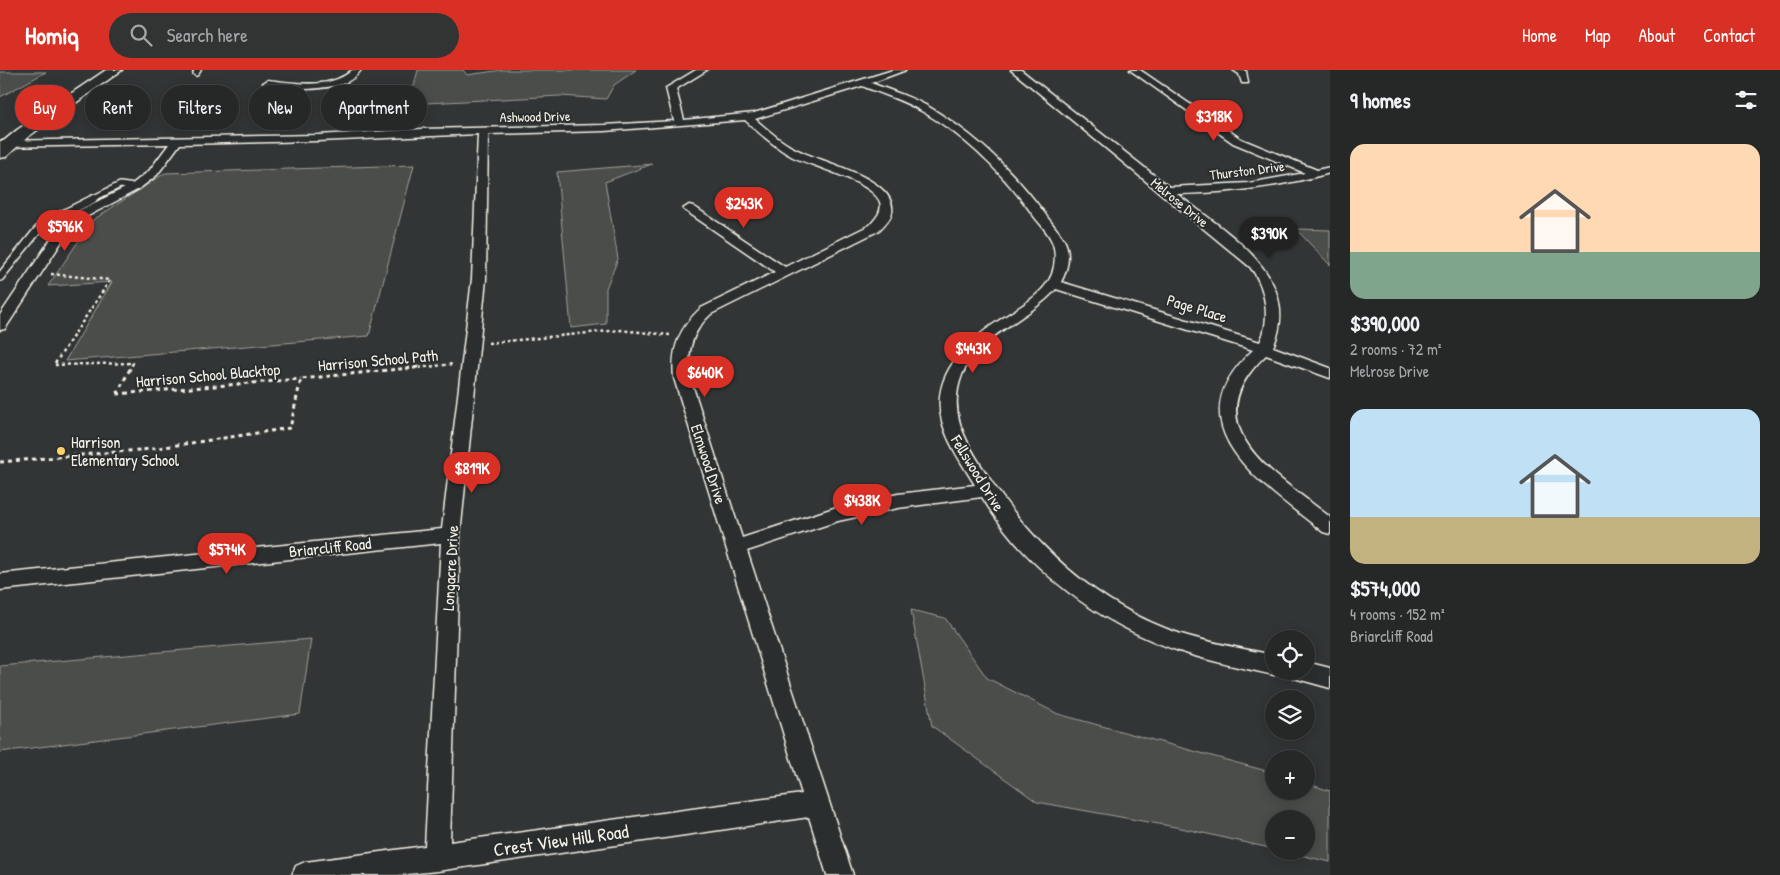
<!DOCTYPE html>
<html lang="en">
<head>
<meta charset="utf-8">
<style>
	:root { --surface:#262828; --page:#323434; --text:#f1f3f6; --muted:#a4a6a8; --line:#424445; --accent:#d93025 }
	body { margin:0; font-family:"Patrick Hand",sans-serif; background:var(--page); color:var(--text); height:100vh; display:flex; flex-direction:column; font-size:19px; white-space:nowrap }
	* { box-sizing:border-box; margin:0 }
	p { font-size:16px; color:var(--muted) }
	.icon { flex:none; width:28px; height:28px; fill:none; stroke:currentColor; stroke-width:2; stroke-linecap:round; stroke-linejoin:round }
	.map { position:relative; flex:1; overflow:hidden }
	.side { display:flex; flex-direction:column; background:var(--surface); width:450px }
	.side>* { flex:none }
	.top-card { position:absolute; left:15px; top:15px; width:475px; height:45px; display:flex; gap:10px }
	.buttons { position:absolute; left:1265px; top:560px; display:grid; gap:10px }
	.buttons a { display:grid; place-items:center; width:50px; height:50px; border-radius:50%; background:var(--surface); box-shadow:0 2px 12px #0003,0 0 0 1px var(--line); font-size:25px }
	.price { position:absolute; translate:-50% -42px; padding:0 11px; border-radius:18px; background:var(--accent); color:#fff; font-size:16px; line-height:32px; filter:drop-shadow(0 1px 2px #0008) }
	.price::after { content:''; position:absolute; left:50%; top:30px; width:15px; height:11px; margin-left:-8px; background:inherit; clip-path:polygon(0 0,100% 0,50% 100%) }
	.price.on { background:#222; color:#fff }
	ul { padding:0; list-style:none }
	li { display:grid; align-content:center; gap:10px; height:265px; padding:0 20px }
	li span { display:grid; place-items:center; height:155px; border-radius:15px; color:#555 }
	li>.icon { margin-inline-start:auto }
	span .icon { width:90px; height:90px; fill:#fffc; stroke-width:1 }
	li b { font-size:21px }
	h2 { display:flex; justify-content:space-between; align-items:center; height:60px; padding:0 20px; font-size:21px }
	.tag { padding:0 18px; border-radius:22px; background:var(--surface); box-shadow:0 2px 12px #0003,0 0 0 1px var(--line); font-size:18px; line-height:45px }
	.tag.on { background:var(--accent); color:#fff }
	header { display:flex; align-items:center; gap:30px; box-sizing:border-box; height:70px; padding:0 25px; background:var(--accent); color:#fff }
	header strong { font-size:24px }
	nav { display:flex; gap:28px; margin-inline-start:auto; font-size:18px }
	.search { width:350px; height:45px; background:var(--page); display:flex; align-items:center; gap:12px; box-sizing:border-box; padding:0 18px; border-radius:28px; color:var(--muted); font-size:19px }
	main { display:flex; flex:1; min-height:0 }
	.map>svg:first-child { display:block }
	.green { fill:#4b4d4c; stroke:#a09f9a }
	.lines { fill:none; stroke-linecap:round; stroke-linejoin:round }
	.lane-far1-casing { stroke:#f4f1e8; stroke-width:8 }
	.lane-casing { stroke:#f4f1e8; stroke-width:10 }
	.street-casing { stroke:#f4f1e8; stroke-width:3 }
	.primary-casing { stroke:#f4f1e8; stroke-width:3 }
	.path-far1 { stroke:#f4f1e8; stroke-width:2.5; stroke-dasharray:3 3; stroke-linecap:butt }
	.path { stroke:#f4f1e8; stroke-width:3; stroke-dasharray:4 4; stroke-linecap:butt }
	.lane-far1 { stroke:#2a2d2e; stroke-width:5 }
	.lane { stroke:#2a2d2e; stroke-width:7 }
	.street { fill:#2a2d2e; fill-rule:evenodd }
	.primary { fill:#2a2d2e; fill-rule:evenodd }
	.poi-dot { fill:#ffd166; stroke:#2a2d2e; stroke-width:2 }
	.labels { text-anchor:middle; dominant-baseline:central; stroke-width:4; stroke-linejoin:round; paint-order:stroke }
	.far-street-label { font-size:14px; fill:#f4f1e8; stroke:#2a2d2e }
	.street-label { font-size:16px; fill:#f4f1e8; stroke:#2a2d2e }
	.poi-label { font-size:16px; fill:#f4f1e8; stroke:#2a2d2e; text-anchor:start }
	.near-street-label { font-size:19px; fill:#f4f1e8; stroke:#2a2d2e }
</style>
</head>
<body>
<header>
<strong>Homiq</strong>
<div class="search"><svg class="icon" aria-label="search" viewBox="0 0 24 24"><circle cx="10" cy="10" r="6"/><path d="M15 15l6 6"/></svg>Search here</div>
<nav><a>Home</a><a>Map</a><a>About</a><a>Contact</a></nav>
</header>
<main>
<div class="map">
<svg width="1330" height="805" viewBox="0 0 1330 805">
	<rect width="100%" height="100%" fill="#323535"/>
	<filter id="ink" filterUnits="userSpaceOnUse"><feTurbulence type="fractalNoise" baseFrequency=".02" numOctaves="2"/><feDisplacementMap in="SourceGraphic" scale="10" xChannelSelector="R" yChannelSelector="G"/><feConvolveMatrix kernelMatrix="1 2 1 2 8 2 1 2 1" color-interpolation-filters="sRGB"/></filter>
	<g filter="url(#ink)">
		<path class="green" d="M418,0H463L467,5L503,0H636L614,15L606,29L560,26L388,35L414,16Z
			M0,2H46L0,27Z
			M652,94L605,112L618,189L606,218V254L571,258L557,102Z
			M414,95L369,266L65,291L112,212L48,216L93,150L165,103Z
			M1296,159L1330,160V195Z
			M911,540L945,548L987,608L1058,644L1274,703V721H1306V713L1330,721V792L1283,781H1306V749H1274V779L1181,758L1037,732L932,656Z
			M311,569L300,644L0,682V596Z"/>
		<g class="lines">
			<g class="lane-far1-casing">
				<path id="lane-far1" d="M196,3L198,0
					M90,130L120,115L135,117"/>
			</g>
			<g class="lane-casing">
				<path id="lane" d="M40,157L68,156
					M0,207L37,161L47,152L93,129"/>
			</g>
			<g class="street-casing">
				<path id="street" d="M352,0H361C356,7 350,11 342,14C326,19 276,23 263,13L268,10C294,13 331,20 352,0Z
					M696,0H707L676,19L684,50L754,43L893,0H906L871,13C892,21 915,28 934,40C978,67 1015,103 1045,144C1051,153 1060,162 1065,172C1071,185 1067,201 1061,212L1260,272C1271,250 1266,216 1250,197L1011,0H1021L1169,117L1249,113L1305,103L1233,73L1130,0H1140L1241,69L1317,100L1330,97V103C1280,117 1229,123 1177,124C1224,161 1305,206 1273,277L1330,298V308L1266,285C1190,356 1276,405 1330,447V464L1323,462C1266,416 1168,357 1253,280L1056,219C1028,251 979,263 962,305C948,341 964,369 984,400C1030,473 1097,536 1181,564C1211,573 1243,579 1274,585V601L1282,602L1274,605C1243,598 1212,592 1182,582C1101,555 1027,501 982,427L898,438L838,451L747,481L853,805H827L809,747L437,801L398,805H292L296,796L305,792L425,776L441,473L0,520V504L442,459L472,209L478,64L318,71L180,74L157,105L139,119L86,147L68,162L5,259L0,260V245L59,157L78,141L131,115L149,101L169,74L0,77V71L318,65L423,59L604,55L674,51L666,18ZM862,16C883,24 905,31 925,43C969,69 1006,107 1036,149C1042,156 1050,165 1053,174C1056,183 1055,195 1052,204C1045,222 1025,234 1009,244C972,267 929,302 942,351C948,374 963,395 975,415L898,424L837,437L742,468L690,308C687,282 691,262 711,244L878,161C883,156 891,149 892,142C897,109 824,93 802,82C784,75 769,61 755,49ZM745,50C759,63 774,76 791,86C810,96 872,111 880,132C883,142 875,149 870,155L785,197L693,136L689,135L683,139L775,202L701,238C679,258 671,279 674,308L802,724L450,772L460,465L486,209L488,64L604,61Z
					M1233,0L1246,1L1248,13H1242L1239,4Z
					M1306,592L1330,598V618L1294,608L1291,601H1306Z"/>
			</g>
			<g class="primary-casing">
				<path id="primary" d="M106,0H122L29,66L6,87L0,88V74L17,60Z"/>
			</g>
			<path class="path-far1" d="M51,204L110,210L54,295L133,293L130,299
				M488,273L619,260L670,265
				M407,299L454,294"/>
			<path class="path" d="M117,324L131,297
				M117,324L301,309
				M0,392L151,379L290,358L301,309L419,297"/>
			<use href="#lane-far1" class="lane-far1"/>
			<use href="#lane" class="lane"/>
			<use href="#street" class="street"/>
			<use href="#primary" class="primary"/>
		</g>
	</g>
	<circle class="poi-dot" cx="61" cy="381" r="5"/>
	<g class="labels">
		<g class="far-street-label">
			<text transform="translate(535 46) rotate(-1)">Ashwood Drive</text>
			<text transform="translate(1247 100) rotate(-7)">Thurston Drive</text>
			<text transform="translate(1180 132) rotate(39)">Melrose Drive</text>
		</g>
		<g class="street-label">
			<text transform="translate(1197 238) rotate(17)">Page Place</text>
			<text transform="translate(378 290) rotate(-5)">Harrison School Path</text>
			<text transform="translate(208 305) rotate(-5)">Harrison School Blacktop</text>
			<text transform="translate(709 394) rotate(72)">Elmwood Drive</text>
			<text transform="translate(978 403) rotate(58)">Fellswood Drive</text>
			<text transform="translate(330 477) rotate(-6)">Briarcliff Road</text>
			<text transform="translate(450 498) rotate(-87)">Longacre Drive</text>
		</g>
		<g class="poi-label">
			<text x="71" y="372">Harrison<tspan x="71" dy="18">Elementary School</tspan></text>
		</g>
		<g class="near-street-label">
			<text transform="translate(561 770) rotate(-8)">Crest View Hill Road</text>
		</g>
	</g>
</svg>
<div class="buttons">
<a><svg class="icon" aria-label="locate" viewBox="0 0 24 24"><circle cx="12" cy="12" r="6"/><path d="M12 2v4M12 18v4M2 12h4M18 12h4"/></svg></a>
<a><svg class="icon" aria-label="layers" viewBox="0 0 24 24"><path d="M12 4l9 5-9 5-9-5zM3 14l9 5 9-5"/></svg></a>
<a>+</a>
<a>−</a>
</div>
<b class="price" style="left:1214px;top:72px">$318K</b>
<b class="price" style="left:744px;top:159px">$243K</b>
<b class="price" style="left:65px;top:182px">$596K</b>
<b class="price on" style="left:1269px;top:189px">$390K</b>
<b class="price" style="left:973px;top:304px">$443K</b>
<b class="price" style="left:705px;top:328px">$640K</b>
<b class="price" style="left:472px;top:424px">$819K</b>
<b class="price" style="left:862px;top:456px">$438K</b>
<b class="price" style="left:227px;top:505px">$574K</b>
<div class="top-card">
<a class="tag on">Buy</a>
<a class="tag">Rent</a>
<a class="tag">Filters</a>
<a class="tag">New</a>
<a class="tag">Apartment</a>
</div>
</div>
<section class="side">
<h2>9 homes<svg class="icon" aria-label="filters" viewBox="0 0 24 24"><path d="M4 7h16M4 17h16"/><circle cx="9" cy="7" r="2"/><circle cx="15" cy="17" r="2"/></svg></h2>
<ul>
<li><span style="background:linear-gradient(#ffd9b3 70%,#7fa58c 0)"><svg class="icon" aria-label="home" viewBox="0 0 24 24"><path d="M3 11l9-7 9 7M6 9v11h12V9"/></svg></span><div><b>$390,000</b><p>2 rooms · 72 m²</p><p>Melrose Drive</p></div></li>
<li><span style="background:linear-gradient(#bfe0f5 70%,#c2b280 0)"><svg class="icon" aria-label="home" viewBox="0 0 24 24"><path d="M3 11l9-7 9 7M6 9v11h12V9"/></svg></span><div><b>$574,000</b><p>4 rooms · 152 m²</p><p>Briarcliff Road</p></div></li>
</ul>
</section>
</main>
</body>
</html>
